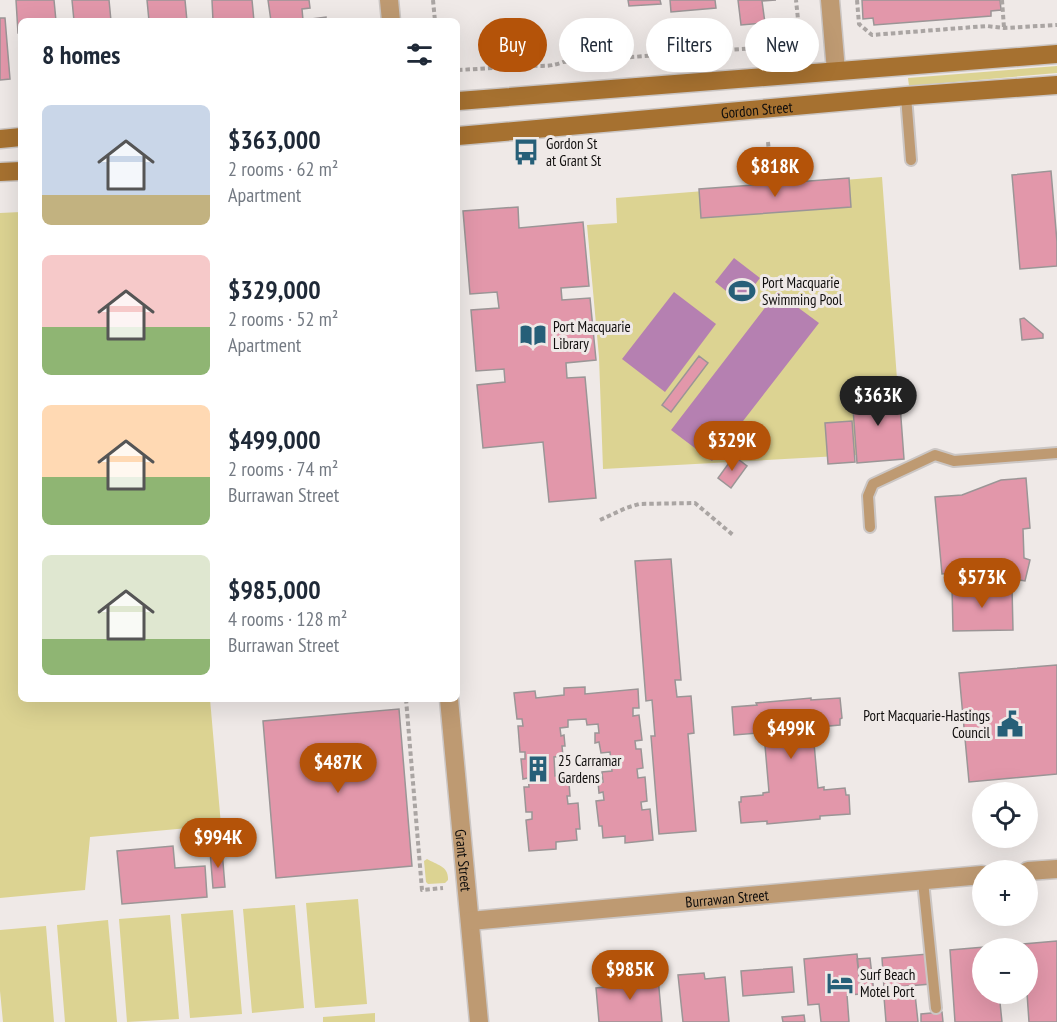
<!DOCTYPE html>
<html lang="en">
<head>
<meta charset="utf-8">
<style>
	:root { --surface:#fff; --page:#f6f6f7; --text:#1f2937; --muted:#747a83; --accent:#b45309 }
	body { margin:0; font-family:"PT Sans Narrow",sans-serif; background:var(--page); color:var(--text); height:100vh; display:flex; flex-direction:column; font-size:22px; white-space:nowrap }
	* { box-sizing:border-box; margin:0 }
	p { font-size:20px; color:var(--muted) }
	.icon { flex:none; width:33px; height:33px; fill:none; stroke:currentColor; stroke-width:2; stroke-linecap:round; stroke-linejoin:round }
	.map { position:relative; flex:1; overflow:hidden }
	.side { position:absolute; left:18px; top:18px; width:442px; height:684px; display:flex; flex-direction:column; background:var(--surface); border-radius:9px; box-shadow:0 6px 24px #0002 }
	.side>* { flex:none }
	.banner { position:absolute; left:478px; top:18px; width:488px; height:54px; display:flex; gap:12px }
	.tools { position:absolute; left:972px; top:782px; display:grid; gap:12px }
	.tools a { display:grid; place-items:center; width:66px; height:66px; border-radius:50%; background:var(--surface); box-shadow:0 6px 24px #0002; font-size:30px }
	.price { position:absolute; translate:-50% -51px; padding:0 14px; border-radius:21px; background:var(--accent); color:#fff; font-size:20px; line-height:39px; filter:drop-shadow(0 2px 3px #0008) }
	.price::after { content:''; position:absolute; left:50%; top:36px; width:18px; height:14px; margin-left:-9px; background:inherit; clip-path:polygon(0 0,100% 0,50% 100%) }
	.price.current { background:#222; color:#fff }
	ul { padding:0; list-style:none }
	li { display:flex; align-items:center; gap:18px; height:150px; padding:0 24px }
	li span { display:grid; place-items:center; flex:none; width:168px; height:120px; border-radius:9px; color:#555 }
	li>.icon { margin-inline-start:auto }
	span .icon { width:72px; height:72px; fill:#fffc; stroke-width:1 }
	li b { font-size:26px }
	h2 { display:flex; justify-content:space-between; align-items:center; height:72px; padding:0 24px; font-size:26px }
	.pill { padding:0 21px; border-radius:27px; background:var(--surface); box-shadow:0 6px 24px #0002; font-size:21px; line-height:54px }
	.pill.current { background:var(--accent); color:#fff }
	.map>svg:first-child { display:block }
	.green { fill:#dcd392 }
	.water { fill:#b580b1 }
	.building { fill:#e297aa; stroke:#9b9596; stroke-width:1.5 }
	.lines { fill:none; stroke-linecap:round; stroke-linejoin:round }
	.lane-casing { stroke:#cbc6c4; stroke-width:14 }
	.street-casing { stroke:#cbc6c4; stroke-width:21 }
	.secondary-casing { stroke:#cbc6c4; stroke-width:21 }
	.path { stroke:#aaa5a3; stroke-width:4; stroke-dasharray:4.5 3; stroke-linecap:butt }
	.lane { stroke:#be9a72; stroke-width:10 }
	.street { stroke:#be9a72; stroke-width:18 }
	.secondary { stroke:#a67130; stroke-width:18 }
	.labels { text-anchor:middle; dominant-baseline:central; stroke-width:6; stroke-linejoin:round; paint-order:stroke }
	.street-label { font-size:15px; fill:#100e0d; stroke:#efe9e7 }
	.poi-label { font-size:15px; fill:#100e0d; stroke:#efe9e7; text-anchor:start }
</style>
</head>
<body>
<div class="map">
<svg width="1057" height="1022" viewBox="0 0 1057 1022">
	<rect width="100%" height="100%" fill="#efe9e7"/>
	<path class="green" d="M1057,66V73L909,86L908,78Z
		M882,177L897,379L857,455L603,469L599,357L587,225L617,223L616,198Z
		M21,212V699H210L221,825L90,837L85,890L0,898V213Z
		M427,859C437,865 449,866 448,880L445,883L428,884L426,882L424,861Z
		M358,899L367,1004L315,1008L306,903Z
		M295,905L304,1008L252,1013L243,909Z
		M233,910L242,1014L190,1018L181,914Z
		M170,915L179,1019L127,1022L119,919Z
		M108,920L117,1022H65L57,925Z
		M46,926L54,1022H3L0,991V930Z
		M375,1013V1022H323V1017Z"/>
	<path class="water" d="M734,258L760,278L741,303L715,282Z
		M674,292L716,324L665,392L622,359Z
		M777,292L819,323L712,461L671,430Z"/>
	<path class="building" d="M16,0H54L56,21H21V33H18Z
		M72,0H109L111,21H74Z
		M147,0H185L187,21H149Z
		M212,0H252L254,21H213Z
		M268,0H309L310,8L302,9L303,20L326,17V21H271Z
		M628,0H660L661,4L629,6Z
		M670,0H715L716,8L671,12Z
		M738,0H776L762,1L765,23L741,25Z
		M862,0H1000L1001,10L991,11V16L874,25L873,18L863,19Z
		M0,18H5L10,79L0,80Z
		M1051,171L1057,242V266L1020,269L1012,175Z
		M849,178L851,207L701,218L699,189Z
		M518,207L519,228L583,222L589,286L561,288L562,300L590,298L596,360L566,363L567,378L585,377L596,498L549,502L543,442L483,448L477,385L505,382L504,369L476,371L471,310L499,308L497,292L470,294L463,211Z
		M1024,318L1043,334V338L1022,340L1020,319Z
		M699,356L708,363L671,412L662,405Z
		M899,391L904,459L857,463L852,395Z
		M852,421L855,462L828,464L825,423Z
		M734,456L747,466L731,488L718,478Z
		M1026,478L1030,528L1023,529L1024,558L1030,560L1025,581L970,571L942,574L935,497L962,495L1001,480Z
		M671,559L681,680H675L677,697L691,696L694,733L688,734L696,831L659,834L651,736H655L652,700L646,701L635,561Z
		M952,587H1012L1013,630L953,631Z
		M1057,665V774L969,782L959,673Z
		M585,687V694L638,689L639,708H633V716L639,715L642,740L635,741L636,749H641L643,768L637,769L638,778L645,777L647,801L641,802L642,810L650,809L653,840L625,843V836L603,838L602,826H599L596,801L604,800L603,792L599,793L598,782H603L602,772L612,771L610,752L601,753L599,742L595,743V733H599L598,724L587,725L586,719L568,720V727L560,728L561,736L564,735L565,746H562L563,756L554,757L555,776L565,775L566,784H569L570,796H567L568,804L578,803L580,829H576L577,840L556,842V849L529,851L526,820L532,819V812H526L524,787H529L528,778L523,779L521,759H525V752H520L518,726H523L522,719H517L514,693L535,691L536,698L564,695V688Z
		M811,698V700L840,698L842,718L840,719V725L818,727V732H813L818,788L824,787V790L845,788L846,795H849L850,814L820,816V819L767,824V821L741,823L739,802H741V797L763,795V793L769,792L764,734L758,735V733L734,735L732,707L757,705L756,703Z
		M399,709L412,866L276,878L263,721Z
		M173,846L175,868L205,866L207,897L122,904L117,851Z
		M222,850L225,887L213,888L210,851Z
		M1057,941V1022H1029L1027,993L1028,948H1023V944Z
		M996,946V948H982V993H999L1002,1022H955L950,950Z
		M857,954L861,994L847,995L849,1022H821L819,1004L808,1005L804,959Z
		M928,954L931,984L884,988L882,958Z
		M870,958L874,993L861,994L857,959Z
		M792,967L794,992L743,996L741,971Z
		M704,973L705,979L725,977L729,1022H683L678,975Z
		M658,977L662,1022H599L596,988L605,987V982Z
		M915,994L918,1022H886L884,997Z
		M942,1012L943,1022H921V1014Z
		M804,1015L805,1022H783L782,1017Z"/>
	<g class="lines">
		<g class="lane-casing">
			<path id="lane" d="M906,96L911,160
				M870,527L868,496L873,484L935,455L954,461L1057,453
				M923,881L936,1008"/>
		</g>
		<g class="street-casing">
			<g id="street">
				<path d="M389,0L391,21"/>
				<path d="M830,0L836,71"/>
				<path id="s1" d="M449,699L479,1022"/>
				<path d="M1028,871L1057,869"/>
				<path id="s2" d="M470,921L982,875"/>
			</g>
		</g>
		<g class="secondary-casing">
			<g id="secondary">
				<path d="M458,101L1057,54"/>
				<path id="s3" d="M458,136L906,96L1057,85"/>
				<path d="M0,139L21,137"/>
				<path d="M0,172L21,171"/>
			</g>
		</g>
		<path class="path" d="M433,0L435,21
			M857,0L859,24L872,35L987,26L1004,28L1057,25
			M1002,0L1004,28
			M785,55L784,46H788L799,29L796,0
			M458,70C480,69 502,67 525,66C540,65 548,68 563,62L784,46
			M768,142L772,184
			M600,520L626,508L639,504L695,503L733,535
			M406,699L422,890L443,888"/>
		<use href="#lane" class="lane"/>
		<use href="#street" class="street"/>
		<use href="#secondary" class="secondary"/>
	</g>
	<defs>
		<g id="bus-bare" transform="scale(2.07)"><path d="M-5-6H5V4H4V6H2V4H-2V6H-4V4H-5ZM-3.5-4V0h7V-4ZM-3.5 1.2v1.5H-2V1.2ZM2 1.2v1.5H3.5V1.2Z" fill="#265f78" stroke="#efe9e7" stroke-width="2.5" paint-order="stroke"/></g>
		<g id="stadium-bare" transform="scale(2.07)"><path d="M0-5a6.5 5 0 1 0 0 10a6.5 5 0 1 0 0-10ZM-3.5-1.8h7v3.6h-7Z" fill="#265f78" stroke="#efe9e7" stroke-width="2.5" paint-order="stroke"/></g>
		<g id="library-bare" transform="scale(2.07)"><path d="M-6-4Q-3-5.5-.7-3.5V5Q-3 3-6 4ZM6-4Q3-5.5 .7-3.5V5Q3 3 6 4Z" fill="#265f78" stroke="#efe9e7" stroke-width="2.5" paint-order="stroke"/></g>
		<g id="civic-bare" transform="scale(2.07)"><path d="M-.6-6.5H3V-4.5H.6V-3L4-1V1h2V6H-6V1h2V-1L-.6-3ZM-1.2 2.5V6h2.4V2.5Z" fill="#265f78" stroke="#efe9e7" stroke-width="2.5" paint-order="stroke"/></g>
		<g id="building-bare" transform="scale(2.07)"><path d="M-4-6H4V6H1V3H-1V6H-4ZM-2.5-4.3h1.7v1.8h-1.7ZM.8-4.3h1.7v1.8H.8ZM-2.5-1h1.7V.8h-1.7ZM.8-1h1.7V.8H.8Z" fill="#265f78" stroke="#efe9e7" stroke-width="2.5" paint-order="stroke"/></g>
		<g id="hotel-bare" transform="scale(2.07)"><path d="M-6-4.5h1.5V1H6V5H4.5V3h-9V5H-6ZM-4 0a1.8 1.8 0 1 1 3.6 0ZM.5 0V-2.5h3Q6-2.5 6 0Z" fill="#265f78" stroke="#efe9e7" stroke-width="2.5" paint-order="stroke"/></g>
	</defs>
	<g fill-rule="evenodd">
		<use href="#bus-bare" x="526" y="152"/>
		<use href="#stadium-bare" x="742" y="291"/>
		<use href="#library-bare" x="533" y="335"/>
		<use href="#civic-bare" x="1010" y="724"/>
		<use href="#building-bare" x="538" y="769"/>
		<use href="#hotel-bare" x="840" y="983"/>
	</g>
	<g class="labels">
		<g class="street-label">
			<text stroke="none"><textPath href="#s3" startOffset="300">Gordon Street</textPath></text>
			<text stroke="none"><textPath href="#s1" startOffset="162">Grant Street</textPath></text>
			<text stroke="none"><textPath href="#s2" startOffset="258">Burrawan Street</textPath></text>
		</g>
		<g class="poi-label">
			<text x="546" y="143">Gordon St<tspan x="546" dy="17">at Grant St</tspan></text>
			<text x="762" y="282">Port Macquarie<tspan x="762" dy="17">Swimming Pool</tspan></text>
			<text x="553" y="326">Port Macquarie<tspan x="553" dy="17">Library</tspan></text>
			<text x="990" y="715" text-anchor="end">Port Macquarie-Hastings<tspan x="990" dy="17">Council</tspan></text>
			<text x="558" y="760">25 Carramar<tspan x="558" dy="17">Gardens</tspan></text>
			<text x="860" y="974">Surf Beach<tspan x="860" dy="17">Motel Port</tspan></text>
		</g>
	</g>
</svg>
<div class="tools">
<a><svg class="icon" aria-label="locate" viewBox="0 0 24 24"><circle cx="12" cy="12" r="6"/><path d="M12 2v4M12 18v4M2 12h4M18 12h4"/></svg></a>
<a>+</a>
<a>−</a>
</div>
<b class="price" style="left:775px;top:198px">$818K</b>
<b class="price current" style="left:878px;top:427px">$363K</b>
<b class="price" style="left:732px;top:472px">$329K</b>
<b class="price" style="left:982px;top:609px">$573K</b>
<b class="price" style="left:791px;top:760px">$499K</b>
<b class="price" style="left:338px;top:794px">$487K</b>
<b class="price" style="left:218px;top:869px">$994K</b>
<b class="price" style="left:630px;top:1001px">$985K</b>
<div class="banner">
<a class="pill current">Buy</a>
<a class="pill">Rent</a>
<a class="pill">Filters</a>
<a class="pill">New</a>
</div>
<section class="side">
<h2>8 homes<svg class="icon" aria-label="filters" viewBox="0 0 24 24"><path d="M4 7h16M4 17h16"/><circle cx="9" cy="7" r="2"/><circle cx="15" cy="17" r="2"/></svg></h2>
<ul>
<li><span style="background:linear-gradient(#c9d6e8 75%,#c2b280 0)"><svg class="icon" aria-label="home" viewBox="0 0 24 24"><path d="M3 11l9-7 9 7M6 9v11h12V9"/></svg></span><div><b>$363,000</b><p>2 rooms · 62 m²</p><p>Apartment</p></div></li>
<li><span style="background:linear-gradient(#f6c9c9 60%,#8fb573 0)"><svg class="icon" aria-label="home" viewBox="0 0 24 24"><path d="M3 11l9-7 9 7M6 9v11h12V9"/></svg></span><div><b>$329,000</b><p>2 rooms · 52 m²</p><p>Apartment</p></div></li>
<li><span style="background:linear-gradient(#ffd9b3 60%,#8fb573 0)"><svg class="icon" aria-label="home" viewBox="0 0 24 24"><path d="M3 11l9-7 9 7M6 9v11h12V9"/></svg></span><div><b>$499,000</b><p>2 rooms · 74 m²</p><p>Burrawan Street</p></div></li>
<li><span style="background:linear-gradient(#dfe7d0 70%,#8fb573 0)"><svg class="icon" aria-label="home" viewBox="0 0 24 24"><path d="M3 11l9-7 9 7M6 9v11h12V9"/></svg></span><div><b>$985,000</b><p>4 rooms · 128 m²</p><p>Burrawan Street</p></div></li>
</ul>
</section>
</div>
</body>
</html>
